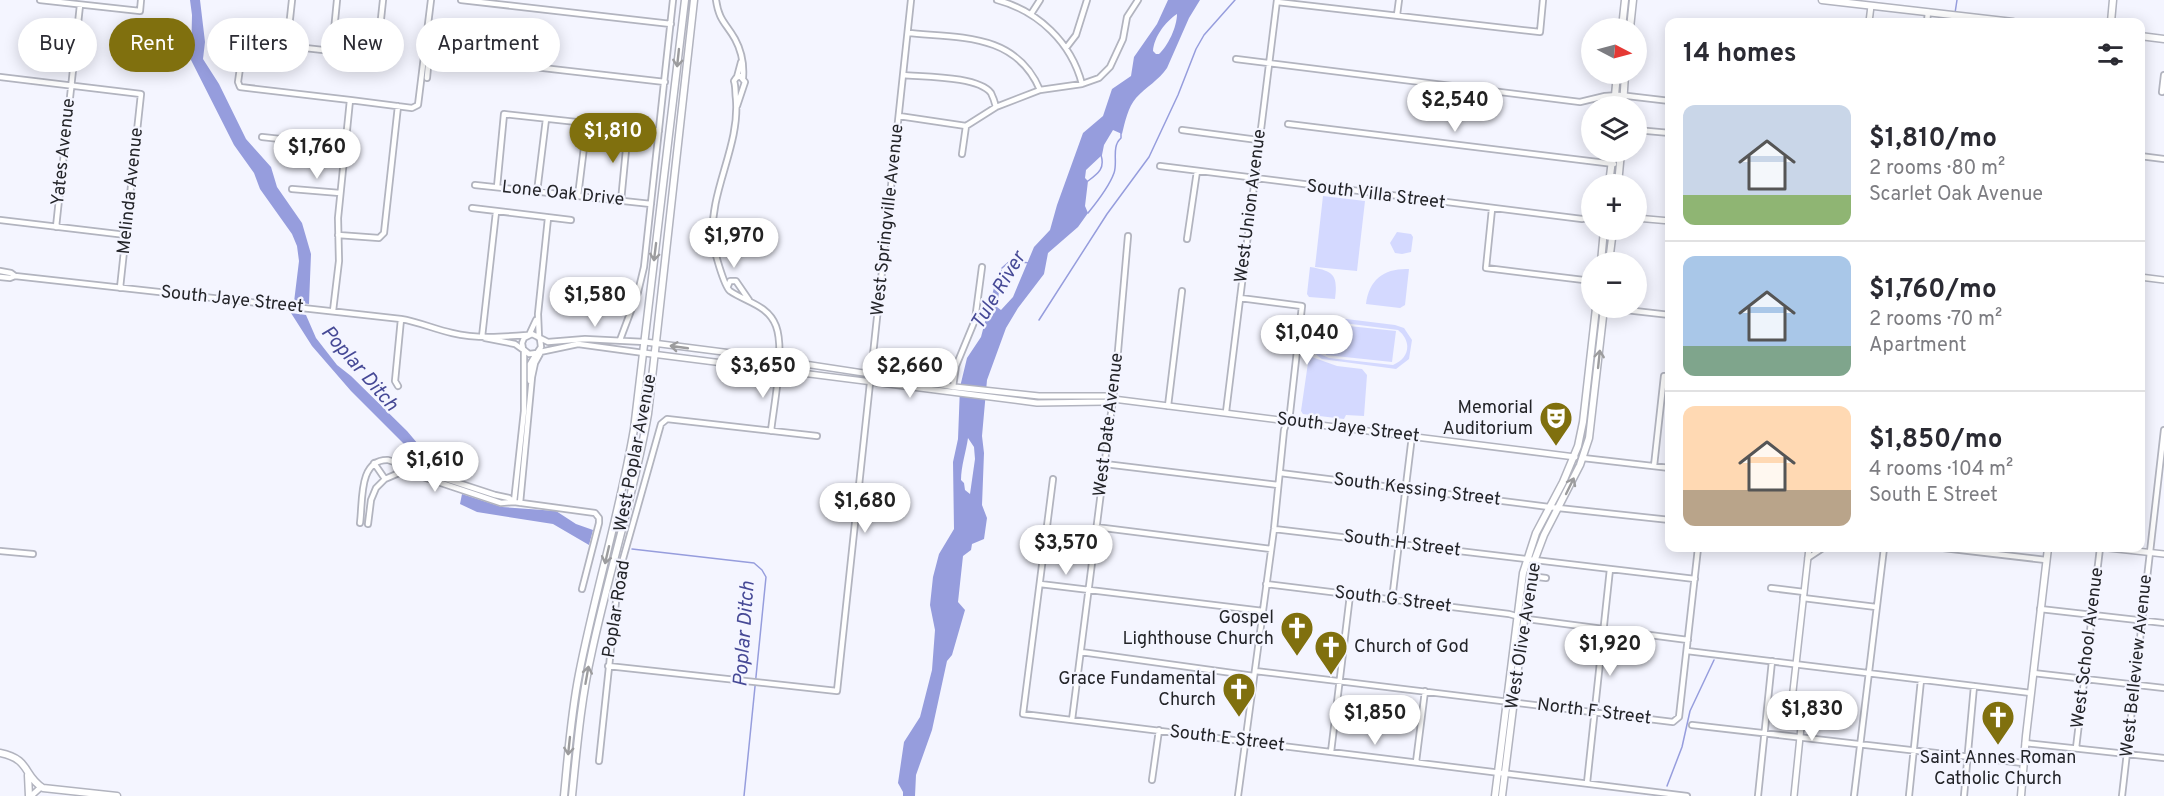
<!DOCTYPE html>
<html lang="en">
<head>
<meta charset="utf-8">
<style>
	:root { --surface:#fff; --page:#f2f2f3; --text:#2b2b33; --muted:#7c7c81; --line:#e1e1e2; --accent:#80700e }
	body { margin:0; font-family:Overpass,sans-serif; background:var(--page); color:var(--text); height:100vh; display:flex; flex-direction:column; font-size:22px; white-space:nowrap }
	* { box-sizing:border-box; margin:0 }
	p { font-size:20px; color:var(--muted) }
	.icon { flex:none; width:33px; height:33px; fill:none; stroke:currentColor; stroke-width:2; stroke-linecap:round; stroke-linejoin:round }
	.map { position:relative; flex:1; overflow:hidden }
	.sheet { position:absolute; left:1665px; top:18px; width:480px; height:534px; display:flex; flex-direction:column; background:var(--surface); border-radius:12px; box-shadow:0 3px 15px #0003 }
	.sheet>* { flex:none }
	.top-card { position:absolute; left:18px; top:18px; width:570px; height:54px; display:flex; gap:12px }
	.needle { width:39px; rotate:96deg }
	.controls { position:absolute; left:1581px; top:18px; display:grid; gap:12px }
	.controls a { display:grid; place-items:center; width:66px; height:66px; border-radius:50%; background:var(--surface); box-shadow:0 3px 15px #0003; font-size:30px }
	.price { position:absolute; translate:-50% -51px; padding:0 14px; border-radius:21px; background:#fff; color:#222; font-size:20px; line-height:39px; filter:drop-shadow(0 2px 3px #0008) }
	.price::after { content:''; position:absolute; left:50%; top:36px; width:18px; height:14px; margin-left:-9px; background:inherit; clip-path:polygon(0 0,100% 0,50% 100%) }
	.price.current { background:var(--accent); color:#fff }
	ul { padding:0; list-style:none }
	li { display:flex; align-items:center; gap:18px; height:150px; padding:0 18px }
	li+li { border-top:2px solid var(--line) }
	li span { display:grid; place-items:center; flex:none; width:168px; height:120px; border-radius:12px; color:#555 }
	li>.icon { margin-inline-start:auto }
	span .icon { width:72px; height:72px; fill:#fffc; stroke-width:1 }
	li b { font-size:26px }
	h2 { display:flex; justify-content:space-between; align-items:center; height:72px; padding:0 18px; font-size:26px }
	.chip { padding:0 21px; border-radius:27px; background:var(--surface); box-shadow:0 3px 15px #0003; font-size:21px; line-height:54px }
	.chip.current { background:var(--accent); color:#fff }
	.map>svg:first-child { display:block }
	.green { fill:#d4d9ff; fill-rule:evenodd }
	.water { fill:#969ddd; fill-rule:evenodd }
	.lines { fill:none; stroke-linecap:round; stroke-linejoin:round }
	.stream { stroke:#969ddd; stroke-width:1.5 }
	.minor-casing { stroke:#b2b4bf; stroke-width:8 }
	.tertiary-casing { stroke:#b2b4bf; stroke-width:8 }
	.secondary-casing { stroke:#b2b4bf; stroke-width:9 }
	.minor { stroke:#fff; stroke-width:4.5 }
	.tertiary { stroke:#fff; stroke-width:5 }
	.secondary { stroke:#fff; stroke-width:6 }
	.oneway { stroke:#9c9c9e }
	.labels { text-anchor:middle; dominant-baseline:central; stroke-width:4.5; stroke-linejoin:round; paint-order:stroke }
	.street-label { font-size:18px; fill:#232428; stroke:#f4f5ff }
	.poi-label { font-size:18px; fill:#232428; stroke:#f4f5ff; text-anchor:end }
	.water-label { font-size:20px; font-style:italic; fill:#464996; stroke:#f4f5ff }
</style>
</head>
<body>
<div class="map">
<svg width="2164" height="796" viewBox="0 0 2164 796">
	<rect width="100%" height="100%" fill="#f4f5ff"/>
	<path class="green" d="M1323,196L1365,201L1357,271L1315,267Z
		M1397,232L1411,234L1413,237L1411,252L1402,254L1395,253L1390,243Z
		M1310,267C1334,271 1338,275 1335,299L1309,297L1307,294Z
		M1409,269L1405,305L1400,308L1366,304C1369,279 1385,268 1409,269Z
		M1330,317L1395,325L1404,328L1412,340L1409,359L1396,369L1322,359C1302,347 1305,320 1330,317ZM1328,321L1398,330C1412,341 1410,358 1393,365L1329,358L1320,354L1314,347L1313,333L1319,325Z
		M1330,324L1396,331L1392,362L1326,355Z
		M1309,356L1337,366L1362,369L1367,375L1364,416L1346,415L1344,419L1303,414L1301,411Z"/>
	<path class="water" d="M190,0H200L205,42L203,59L219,84L246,139L271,167L277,187L302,223L311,254L309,304L294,302L299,261L297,246L292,234L260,189L254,173L234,145L191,60L192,15Z
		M1168,0H1200L1189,18L1167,68C1159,80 1146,87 1136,98C1128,107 1125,122 1122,134L1113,130L1104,145L1102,155L1086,170L1085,178L1088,181L1085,206L1088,213L1078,227L1048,253L1044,274L1018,308L1006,328L987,380L982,436L984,453L982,505L987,518L984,539L972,544L971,550L963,556L958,602L965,610L952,655L947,661L932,730L916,775L915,796H903V792L898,783L904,742L920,717L932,670L935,630L930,605L933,577L939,554L954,529L953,462L958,439L960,387L967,358L981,337L996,280L1002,269L997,307L1001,310L1013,297L1034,247L1050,230L1057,205L1083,133L1103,116L1112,89L1131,76L1134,57L1157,24ZM1177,14C1177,27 1168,46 1159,54H1156L1153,51C1154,37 1165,22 1177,14ZM968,438L974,447L975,459L970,494L965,490L964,483L961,480C961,466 966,452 968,438Z
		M291,313L306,315L316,338L337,365L351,376L407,431L445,476L423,469L405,445L351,391L312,346Z
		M462,494L502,507L556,511L576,524L593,530L589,545L553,524L477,512L460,504Z"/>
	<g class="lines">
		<path class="stream" d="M1955,13L1957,0
			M1088,181C1099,173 1105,168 1101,155
			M1088,213C1097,202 1109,187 1114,173C1118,162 1111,147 1121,138V132
			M1002,268L1010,261L1030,263
			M1039,320L1107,214L1149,157L1178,95L1196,49L1204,35L1235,0
			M632,549L754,563L762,570L766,577L744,796
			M1667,786L1682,747L1690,711L1714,660"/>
		<g class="minor-casing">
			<path id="minor" d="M40,0L140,11L141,0
				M292,0L287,46L377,56L383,0
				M461,0L671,24
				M716,0C719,21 726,23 735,39C741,50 744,65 743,78
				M997,0C1038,11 1071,42 1082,84
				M1277,2L1540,32L1543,0
				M1031,14L1040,0
				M1397,15L1399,0
				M1927,22L1928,12
				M908,33C960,38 1016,33 1040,90
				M217,37L287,46
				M244,40L238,82L240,87L350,100
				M1066,48L1076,35L1087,0
				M332,51L337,0
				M1236,59L1580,102L1605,96L1619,95L1670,101
				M903,75C924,77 978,76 991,93C993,97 995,103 996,107
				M0,77L141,94L120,288
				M737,77L741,62
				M427,78L429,55L665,82
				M2162,92L2164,75
				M737,106L745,82L740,76L736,78L734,81C736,87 735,93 736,99C740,147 709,191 713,239C713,248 724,286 730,291C746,302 768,305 776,326C785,350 774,404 771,431
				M899,116L966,126
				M1288,124L1614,164
				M1182,130L1258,140
				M1636,130L1670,133
				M262,137L345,146
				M962,154L966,126L996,107L1040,90L1082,84L1099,78L1110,67L1123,39L1127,17L1138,0
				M2140,156L2164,159
				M1160,166L1582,219L1592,217
				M475,185L651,204
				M497,187L504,114L659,131
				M292,189L340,193
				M537,192L546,119
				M578,196L587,123
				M621,201L628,129
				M472,208L571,220
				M1492,209L1486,268L1592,281
				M0,220L126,235
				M56,227L80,5
				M338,235L379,238L384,233L398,106
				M1187,239L1197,171
				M0,271L11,273L15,276
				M0,277L10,278L15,276L401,319C419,322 434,329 452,333C476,339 503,337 527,335
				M728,286L730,281H736L749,300
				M1608,308L1670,315
				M333,311L339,261L338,218L350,100L412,108L418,105L431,0
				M529,335L536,320
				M482,337L496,212
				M485,338L515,344L522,349
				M539,338L538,314L548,218
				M540,339L541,347L537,353L529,354L523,349L522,343L524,338L532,334L548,342L585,339L645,342
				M620,340L638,292L644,267L673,0
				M540,352L578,344L644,353
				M530,381V364L536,354
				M398,386L395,381L401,319
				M953,387L956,366L975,320L982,267
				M1168,406L1182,291
				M1226,412L1277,0
				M1583,458L1670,468
				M374,463L385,479
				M1105,464L1278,485
				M1654,466L1664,376L1670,377
				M1280,473L1549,507L1670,520
				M1053,479L1023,714L1687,796
				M514,502L524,411V352
				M520,503L532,377L535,363L541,352
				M360,523C363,502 358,459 388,460L495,495L509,498L514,502
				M368,524L371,500L376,488L385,479L399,473H411L501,503L514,502L595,513L599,518V523L582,589
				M1096,527L1271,549
				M1274,529L1695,579
				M1943,548L2046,560
				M0,551L33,554
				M1808,558L1823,548
				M1530,576L1546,578
				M1040,584L1263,611
				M1266,584L1509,614L1527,619L1688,640
				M1771,588L1804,592
				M1803,598L1876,607
				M1392,600L1412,436
				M2040,609L2164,623
				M1687,651L2031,693
				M1081,652L1254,676
				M608,666L837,691L911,0
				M1255,671L1673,722L1679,717L1698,548
				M2033,673L2164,688
				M1072,720L1116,374L1128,236
				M1692,725L2023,763
				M2025,743L2164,758
				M2076,748L2100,548
				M1331,752L1350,595
				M599,761L616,601L623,559L661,424L667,419L817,436
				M1416,762L1425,691
				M1152,780L1159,730
				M1587,783L1610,569
				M1238,796L1274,529L1284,430L1290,413L1302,306L1240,298
				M1758,796L1772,661
				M1854,796L1884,548
				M1909,796L1921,680
				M1964,796L1974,686
				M2122,796L2164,430"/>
		</g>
		<g class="tertiary-casing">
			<path id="tertiary" d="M1869,22L1871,6
				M1636,218L1670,221
				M2140,277L2164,280
				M645,342L739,354L955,387L1039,396H1105L1113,399L1575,457
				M644,353L1037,403L1105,402L1113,399
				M2108,548L2164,554
				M31,796L41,787
				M1794,796L1801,727L1793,691L1809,548"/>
		</g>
		<g class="secondary-casing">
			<path id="secondary" d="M1822,0L2013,22
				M2111,22L2113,0
				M1622,28L1625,0
				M1630,28L1633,0
				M2140,36L2164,39
				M1614,106L1617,74
				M1623,106L1625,74
				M1609,184L1613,152
				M1618,184L1621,152
				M1601,262L1604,230
				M1609,262L1613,230
				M0,753C31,759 23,776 43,788L117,796
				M28,775L29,796
				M564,796C568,755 571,714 579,674C595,592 620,512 634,429L685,0
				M572,796C577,747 581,699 592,651C609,572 634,494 648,414L694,0
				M1495,796L1523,573L1536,533L1563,482L1578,446L1583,422L1596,308
				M1502,796L1530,572L1544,535L1580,465L1589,438L1604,308
				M2021,796L2026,736L2048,548"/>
		</g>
		<use href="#minor" class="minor"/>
		<use href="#tertiary" class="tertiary"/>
		<use href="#secondary" class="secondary"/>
	</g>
	<defs><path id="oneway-shaft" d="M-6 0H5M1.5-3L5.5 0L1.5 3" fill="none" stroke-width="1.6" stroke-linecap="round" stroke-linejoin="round" transform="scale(1.5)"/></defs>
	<g class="oneway">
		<use href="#oneway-shaft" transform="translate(678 58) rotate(96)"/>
		<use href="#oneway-shaft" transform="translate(655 252) rotate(97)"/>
		<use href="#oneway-shaft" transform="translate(679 347) rotate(-172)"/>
		<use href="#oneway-shaft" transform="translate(1599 359) rotate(-84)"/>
		<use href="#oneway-shaft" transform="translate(1570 486) rotate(-64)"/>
		<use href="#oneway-shaft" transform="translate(607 555) rotate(103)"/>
		<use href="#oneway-shaft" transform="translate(587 675) rotate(-80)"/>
		<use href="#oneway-shaft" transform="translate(569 746) rotate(96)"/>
	</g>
	<defs>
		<g id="theatre-pin" transform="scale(1.725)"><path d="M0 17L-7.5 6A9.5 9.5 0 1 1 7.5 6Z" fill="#80700e" stroke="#f4f5ff"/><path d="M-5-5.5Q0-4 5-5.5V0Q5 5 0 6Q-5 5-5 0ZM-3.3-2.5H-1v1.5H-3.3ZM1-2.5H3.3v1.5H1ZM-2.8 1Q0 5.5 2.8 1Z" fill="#fff"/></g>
		<g id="church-pin" transform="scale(1.725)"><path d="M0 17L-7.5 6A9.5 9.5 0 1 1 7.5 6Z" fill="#80700e" stroke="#f4f5ff"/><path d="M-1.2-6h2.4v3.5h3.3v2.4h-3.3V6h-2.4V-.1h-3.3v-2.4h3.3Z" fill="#fff"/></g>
	</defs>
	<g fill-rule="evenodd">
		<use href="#theatre-pin" x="1556" y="418"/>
		<use href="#church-pin" x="1297" y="628"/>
		<use href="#church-pin" x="1331" y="647"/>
		<use href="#church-pin" x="1239" y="689"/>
		<use href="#church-pin" x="1998" y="717"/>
	</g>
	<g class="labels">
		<g class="street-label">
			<text transform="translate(64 152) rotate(-84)">Yates Avenue</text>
			<text transform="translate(131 191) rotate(-84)">Melinda Avenue</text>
			<text transform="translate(563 194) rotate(6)">Lone Oak Drive</text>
			<text transform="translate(1376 195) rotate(7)">South Villa Street</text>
			<text transform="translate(1251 206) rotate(-83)">West Union Avenue</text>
			<text transform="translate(888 220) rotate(-84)">West Springville Avenue</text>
			<text transform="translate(232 300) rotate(6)">South Jaye Street</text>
			<text transform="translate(1109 425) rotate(-83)">West Date Avenue</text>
			<text transform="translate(1348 428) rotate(7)">South Jaye Street</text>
			<text transform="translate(636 453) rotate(-79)">West Poplar Avenue</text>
			<text transform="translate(1417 490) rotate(7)">South Kessing Street</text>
			<text transform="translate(1402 544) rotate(7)">South H Street</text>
			<text transform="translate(1393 600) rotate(7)">South G Street</text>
			<text transform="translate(617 609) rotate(-81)">Poplar Road</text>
			<text transform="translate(1524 636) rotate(-81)">West Olive Avenue</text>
			<text transform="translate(2088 648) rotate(-83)">West School Avenue</text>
			<text transform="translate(2137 666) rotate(-84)">West Belleview Avenue</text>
			<text transform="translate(1594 712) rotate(7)">North F Street</text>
			<text transform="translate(1227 739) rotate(7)">South E Street</text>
		</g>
		<g class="poi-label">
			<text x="1533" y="408">Memorial<tspan x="1533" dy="21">Auditorium</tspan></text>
			<text x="1274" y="618">Gospel<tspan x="1274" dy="21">Lighthouse Church</tspan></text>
			<text x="1354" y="647" text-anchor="start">Church of God</text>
			<text x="1216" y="679">Grace Fundamental<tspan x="1216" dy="21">Church</tspan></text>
			<text x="1998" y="758" text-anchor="middle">Saint Annes Roman<tspan x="1998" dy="21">Catholic Church</tspan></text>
		</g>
		<g class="water-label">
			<text transform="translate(999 291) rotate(-59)">Tule River</text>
			<text transform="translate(359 369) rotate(49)">Poplar Ditch</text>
			<text transform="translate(745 634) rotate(-86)">Poplar Ditch</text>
		</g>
	</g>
</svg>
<div class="controls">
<a><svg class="needle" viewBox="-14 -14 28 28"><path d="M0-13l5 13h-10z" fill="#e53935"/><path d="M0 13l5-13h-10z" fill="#7c7c81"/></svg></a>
<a><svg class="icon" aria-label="layers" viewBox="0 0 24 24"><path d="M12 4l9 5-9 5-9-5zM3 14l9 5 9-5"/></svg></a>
<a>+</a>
<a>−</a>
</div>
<b class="price" style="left:1455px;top:133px">$2,540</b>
<b class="price current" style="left:613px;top:164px">$1,810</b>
<b class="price" style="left:317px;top:180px">$1,760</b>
<b class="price" style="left:734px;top:269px">$1,970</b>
<b class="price" style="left:595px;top:328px">$1,580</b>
<b class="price" style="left:1307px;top:366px">$1,040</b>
<b class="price" style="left:763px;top:399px">$3,650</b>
<b class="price" style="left:910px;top:399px">$2,660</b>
<b class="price" style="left:435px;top:493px">$1,610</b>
<b class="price" style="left:865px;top:534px">$1,680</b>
<b class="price" style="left:1066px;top:576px">$3,570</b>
<b class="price" style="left:1610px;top:677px">$1,920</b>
<b class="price" style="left:1812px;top:742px">$1,830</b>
<b class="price" style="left:1375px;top:746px">$1,850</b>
<div class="top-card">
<a class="chip">Buy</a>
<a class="chip current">Rent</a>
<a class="chip">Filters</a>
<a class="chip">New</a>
<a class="chip">Apartment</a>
</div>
<section class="sheet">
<h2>14 homes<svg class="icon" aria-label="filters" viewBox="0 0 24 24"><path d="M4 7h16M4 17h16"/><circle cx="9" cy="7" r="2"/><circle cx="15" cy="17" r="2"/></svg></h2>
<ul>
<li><span style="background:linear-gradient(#c9d6e8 75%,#8fb573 0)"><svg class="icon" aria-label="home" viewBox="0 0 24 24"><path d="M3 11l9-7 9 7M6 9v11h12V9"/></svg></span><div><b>$1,810/mo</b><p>2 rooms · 80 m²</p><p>Scarlet Oak Avenue</p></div></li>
<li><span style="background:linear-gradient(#a9c7e8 75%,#7fa58c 0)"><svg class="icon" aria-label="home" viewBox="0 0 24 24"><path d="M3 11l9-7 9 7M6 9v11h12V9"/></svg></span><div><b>$1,760/mo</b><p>2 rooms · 70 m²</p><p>Apartment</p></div></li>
<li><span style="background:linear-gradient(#ffd9b3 70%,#b9a48a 0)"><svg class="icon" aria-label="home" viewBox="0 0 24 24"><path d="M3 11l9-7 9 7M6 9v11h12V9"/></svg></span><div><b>$1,850/mo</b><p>4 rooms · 104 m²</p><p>South E Street</p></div></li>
</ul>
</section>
</div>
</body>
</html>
